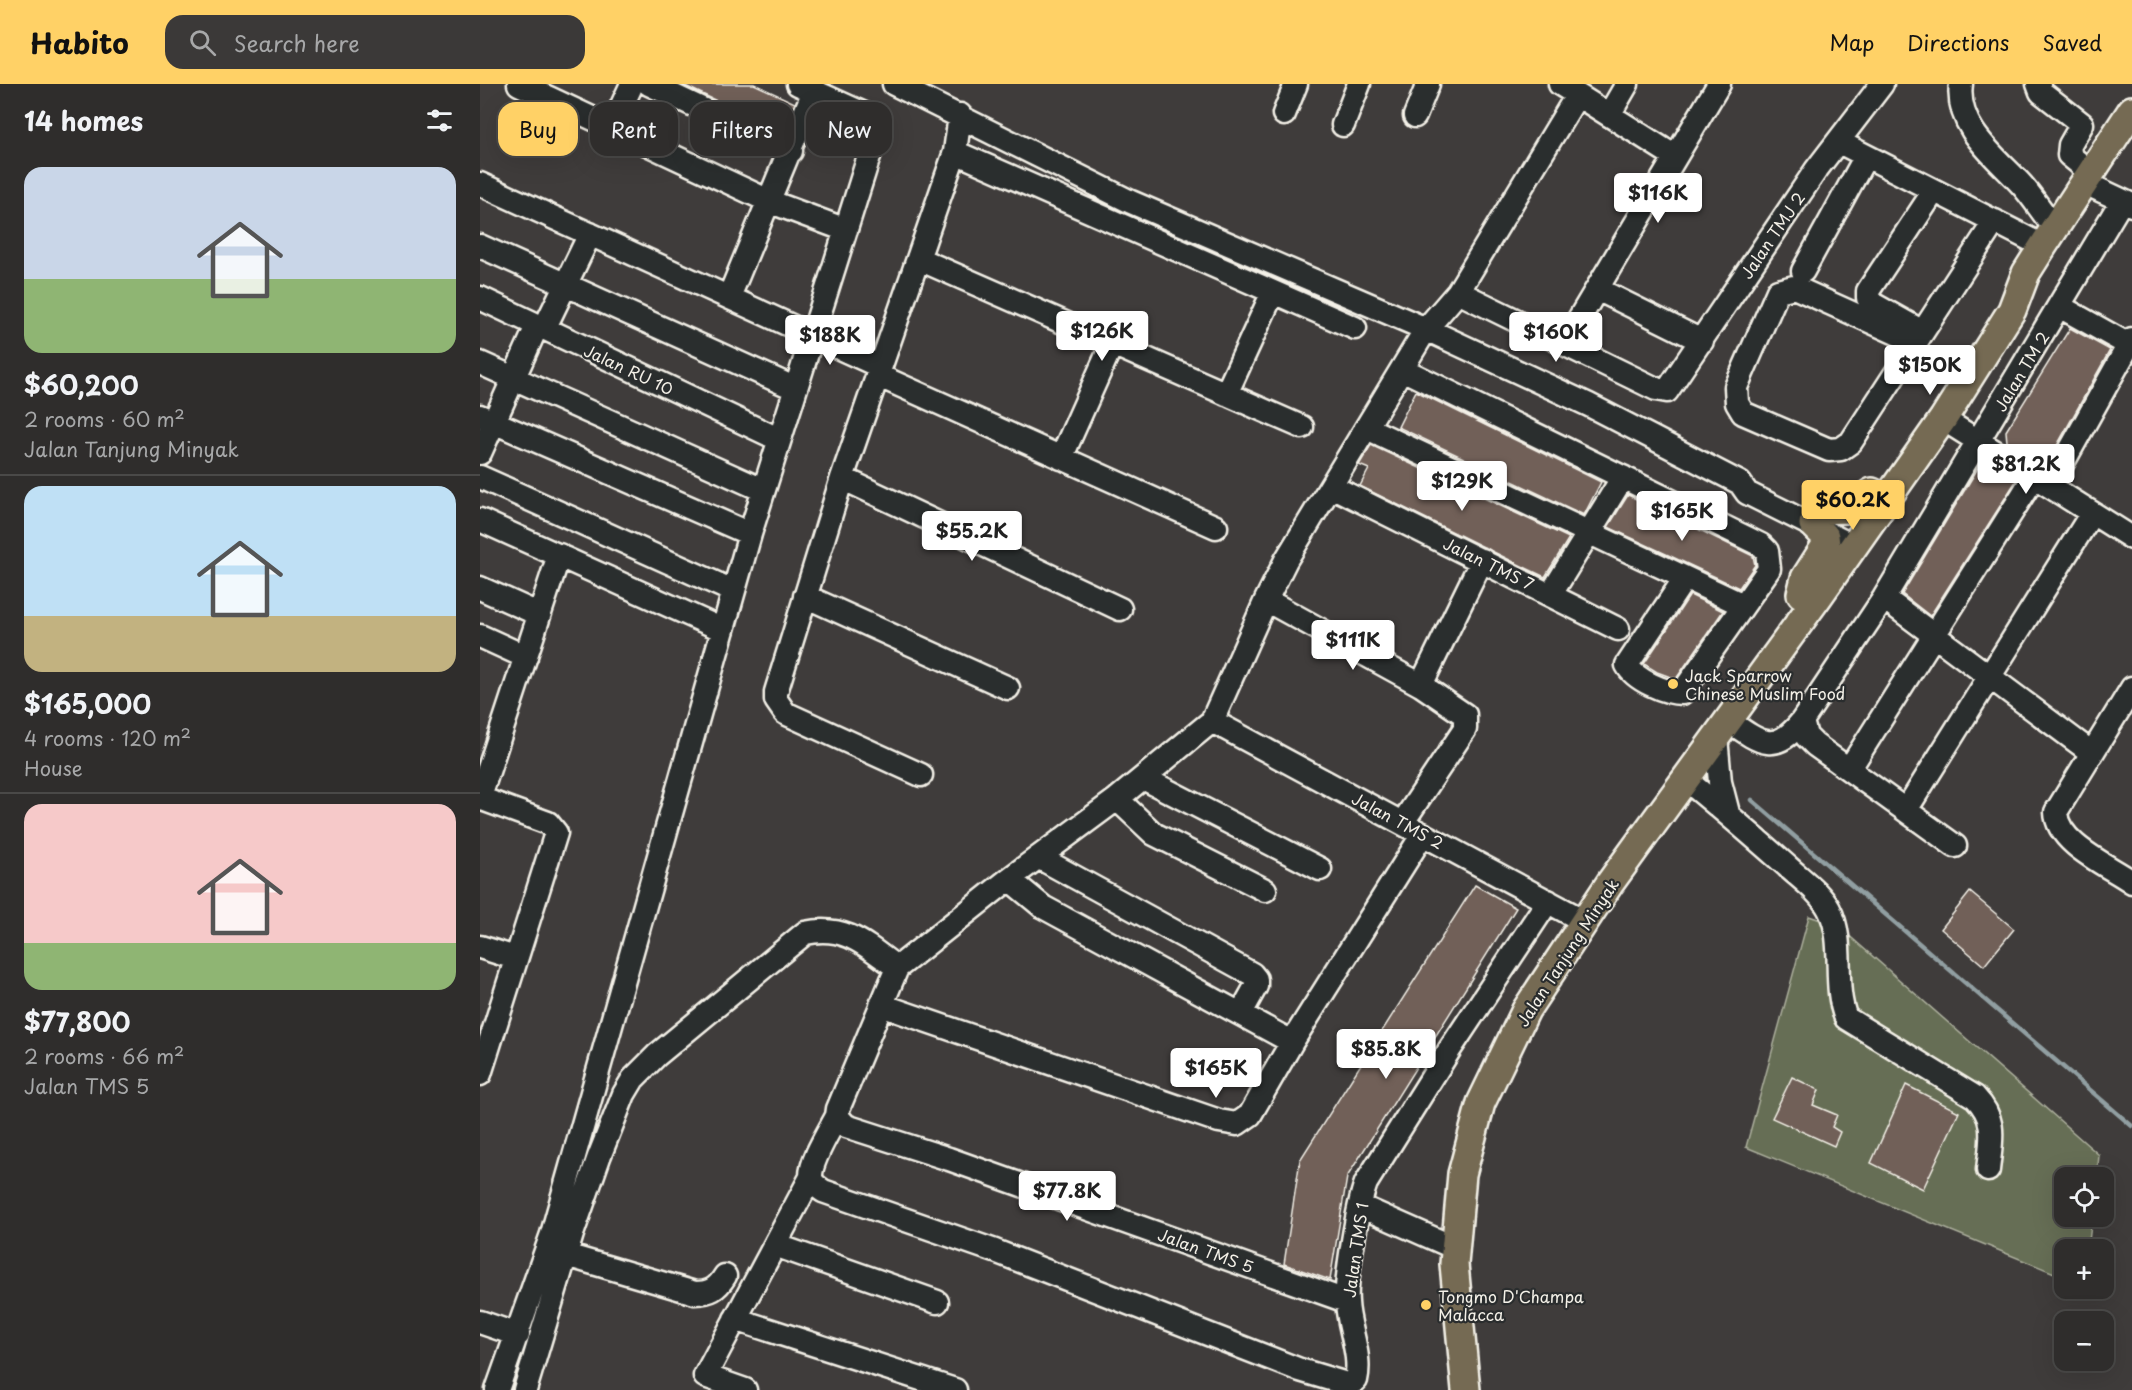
<!DOCTYPE html>
<html lang="en">
<head>
<meta charset="utf-8">
<style>
	:root { --surface:#2f2d2c; --page:#3b3938; --text:#f1f3f6; --muted:#a7a8a9; --line:#4a4948; --accent:#ffd166 }
	body { margin:0; font-family:"Playpen Sans",sans-serif; background:var(--page); color:var(--text); height:100vh; display:flex; flex-direction:column; font-size:22px; white-space:nowrap }
	* { box-sizing:border-box; margin:0 }
	p { font-size:20px; color:var(--muted) }
	.icon { flex:none; width:33px; height:33px; fill:none; stroke:currentColor; stroke-width:2; stroke-linecap:round; stroke-linejoin:round }
	.map { position:relative; flex:1; overflow:hidden }
	.sheet { display:flex; flex-direction:column; background:var(--surface); width:480px }
	.sheet>* { flex:none }
	.top-card { position:absolute; left:18px; top:18px; width:570px; height:54px; display:flex; gap:12px }
	.buttons { position:absolute; left:1574px; top:1083px; display:grid; gap:12px }
	.buttons a { display:grid; place-items:center; width:60px; height:60px; border-radius:12px; background:var(--surface); box-shadow:0 6px 24px #0002,0 0 0 2px var(--line); font-size:30px }
	.price { position:absolute; translate:-50% -51px; padding:0 14px; border-radius:6px; background:#fff; color:#222; font-size:20px; line-height:39px; filter:drop-shadow(0 2px 3px #0008) }
	.price::after { content:''; position:absolute; left:50%; top:36px; width:18px; height:14px; margin-left:-9px; background:inherit; clip-path:polygon(0 0,100% 0,50% 100%) }
	.price.current { background:var(--accent); color:#111 }
	ul { padding:0; list-style:none }
	li { display:grid; align-content:center; gap:12px; height:318px; padding:0 24px }
	li+li { border-top:2px solid var(--line) }
	li span { display:grid; place-items:center; height:186px; border-radius:18px; color:#555 }
	li>.icon { margin-inline-start:auto }
	span .icon { width:108px; height:108px; fill:#fffc; stroke-width:1 }
	li b { font-size:26px }
	h2 { display:flex; justify-content:space-between; align-items:center; height:72px; padding:0 24px; font-size:26px }
	.chip { padding:0 21px; border-radius:18px; background:var(--surface); box-shadow:0 6px 24px #0002,0 0 0 2px var(--line); font-size:21px; line-height:54px }
	.chip.current { background:var(--accent); color:#111 }
	header { display:flex; align-items:center; gap:36px; box-sizing:border-box; height:84px; padding:0 30px; background:var(--accent); color:#111 }
	header strong { font-size:28px }
	nav { display:flex; gap:33px; margin-inline-start:auto; font-size:21px }
	.search { width:420px; height:54px; background:var(--page); display:flex; align-items:center; gap:15px; box-sizing:border-box; padding:0 21px; border-radius:18px; color:var(--muted); font-size:22px }
	main { display:flex; flex:1; min-height:0 }
	.map>svg:first-child { display:block }
	.green { fill:#666e54; stroke:#adb09e; stroke-width:1.5 }
	.lines { fill:none; stroke-linecap:round; stroke-linejoin:round }
	.stream { stroke:#919fa2; stroke-width:4.5 }
	.building { fill:#716059; stroke:#f4f1e8; stroke-width:1.5 }
	.minor-casing { stroke:#f4f1e8; stroke-width:27 }
	.major-casing { stroke:#f4f1e8; stroke-width:32 }
	.minor { stroke:#2a2d2e; stroke-width:22 }
	.major { stroke:#746b52; stroke-width:27 }
	.poi-dot { fill:#ffd166; stroke:#2a2d2e; stroke-width:2 }
	.labels { text-anchor:middle; dominant-baseline:central; stroke-width:4.5; stroke-linejoin:round; paint-order:stroke }
	.street-label { font-size:16px; fill:#f4f1e8; stroke:#2a2d2e }
	.poi-label { font-size:16px; fill:#f4f1e8; stroke:#2a2d2e; text-anchor:start }
</style>
</head>
<body>
<header>
<strong>Habito</strong>
<div class="search"><svg class="icon" aria-label="search" viewBox="0 0 24 24"><circle cx="10" cy="10" r="6"/><path d="M15 15l6 6"/></svg>Search here</div>
<nav><a>Map</a><a>Directions</a><a>Saved</a></nav>
</header>
<main>
<section class="sheet">
<h2>14 homes<svg class="icon" aria-label="filters" viewBox="0 0 24 24"><path d="M4 7h16M4 17h16"/><circle cx="9" cy="7" r="2"/><circle cx="15" cy="17" r="2"/></svg></h2>
<ul>
<li><span style="background:linear-gradient(#c9d6e8 60%,#8fb573 0)"><svg class="icon" aria-label="home" viewBox="0 0 24 24"><path d="M3 11l9-7 9 7M6 9v11h12V9"/></svg></span><div><b>$60,200</b><p>2 rooms · 60 m²</p><p>Jalan Tanjung Minyak</p></div></li>
<li><span style="background:linear-gradient(#bfe0f5 70%,#c2b280 0)"><svg class="icon" aria-label="home" viewBox="0 0 24 24"><path d="M3 11l9-7 9 7M6 9v11h12V9"/></svg></span><div><b>$165,000</b><p>4 rooms · 120 m²</p><p>House</p></div></li>
<li><span style="background:linear-gradient(#f6c9c9 75%,#8fb573 0)"><svg class="icon" aria-label="home" viewBox="0 0 24 24"><path d="M3 11l9-7 9 7M6 9v11h12V9"/></svg></span><div><b>$77,800</b><p>2 rooms · 66 m²</p><p>Jalan TMS 5</p></div></li>
</ul>
</section>
<div class="map">
<svg width="1652" height="1306" viewBox="0 0 1652 1306">
	<rect width="100%" height="100%" fill="#3f3c3b"/>
	<filter id="ink" filterUnits="userSpaceOnUse"><feTurbulence type="fractalNoise" baseFrequency=".0167" numOctaves="2"/><feDisplacementMap in="SourceGraphic" scale="12" xChannelSelector="R" yChannelSelector="G"/><feConvolveMatrix kernelMatrix="1 2 1 2 8 2 1 2 1" color-interpolation-filters="sRGB"/></filter>
	<g filter="url(#ink)">
		<path class="green" d="M1329,832L1358,842L1619,1071L1617,1093L1584,1094V1132L1612,1133L1608,1165L1584,1166V1193L1266,1063Z"/>
		<g class="lines">
			<path class="stream" d="M1272,716L1652,1042"/>
		</g>
		<path class="building" d="M201,0H274L315,19L302,48Z
			M1590,244L1630,266L1565,383L1527,358L1526,347Z
			M936,307L1121,398L1104,431L918,343Z
			M891,361L895,363L1089,454L1065,493L1048,485L880,402L889,385L879,381Z
			M1510,380L1536,397L1450,532L1422,510L1498,384Z
			M1148,411L1273,472L1275,481L1259,504L1128,443Z
			M1210,511L1243,527L1196,595L1177,588L1164,580Z
			M995,801L1036,824L867,1093L850,1196L804,1180L820,1076Z
			M1490,808L1534,845L1504,882L1461,845Z
			M1312,993L1339,1006L1333,1021L1357,1031L1352,1043L1360,1048L1354,1062L1292,1034Z
			M1426,1001L1479,1028L1443,1105L1391,1079Z"/>
		<g class="lines">
			<g class="minor-casing">
				<path id="minor" d="M39,0L291,118L366,146
					M169,0L311,67
					M414,0L651,118L946,245L1109,321L1260,399L1267,409L1373,462
					M1080,0L1194,72
					M1481,0C1475,43 1515,72 1541,100C1553,113 1563,130 1575,144
					M1558,0L1561,8L1602,40L1590,61L1589,71L1611,89
					M804,30L816,0
					M1129,31L1147,0
					M935,32L948,0
					M863,41L879,0
					M132,43L152,0
					M1359,58L1563,162
					M475,68L875,244
					M1605,99L1652,121
					M0,100L399,282
					M0,162L314,304
					M439,175L822,343
					M1323,187L1386,72
					M1117,205L1222,257
					M978,208L1176,305L1187,307L1336,86L1402,0
					M249,213L334,7
					M0,214L298,355
					M1579,222L1649,261
					M1434,243L1393,220L1388,214V207L1454,107
					M64,245L110,150
					M1436,258L1314,203L1298,207L1256,303L1257,319L1263,329L1349,366L1361,365L1371,358L1515,137
					M1084,260L1239,0
					M0,279L283,406
					M922,285L1281,461L1287,467L1289,485L1202,609C1185,609 1155,596 1147,581L1205,494
					M397,291L736,443
					M746,310L793,208
					M0,332L270,450
					M1463,335L1652,454
					M887,344L1263,521
					M0,369L57,242
					M581,374L632,260
					M0,393L253,507
					M362,394L640,525
					M851,402L1138,545
					M1570,402L1652,255
					M0,436L243,546
					M0,504L58,530
					M1071,510L1143,393
					M325,512L528,604
					M1404,514L1612,669
					M786,516L941,601L985,631V645L923,738
					M0,552L46,573
					M941,601L1002,476
					M1652,604L1576,728C1577,760 1628,781 1652,798
					M732,637L1104,837
					M1249,637C1280,659 1295,671 1322,637L1404,514L1641,118
					M1322,637L1326,652L1335,661L1475,762
					M1236,653L1240,698L1248,729
					M1370,684L1554,393
					M441,691L305,629L296,616V608L362,394L475,68L480,31
					M663,694L840,785
					M1205,695C1240,723 1273,752 1307,782C1321,795 1340,808 1349,825C1366,858 1352,900 1366,934L1495,1013C1518,1037 1511,1056 1508,1086
					M637,715L674,750L785,806
					M1426,726L1612,429
					M560,774L772,890L776,895V902L761,929
					M529,795L563,823L812,958
					M0,863L35,874
					M401,921L739,1037L757,1040L770,1031L812,958L943,750
					M0,990L76,749L68,739L5,716L0,712L79,471
					M357,1032C350,1046 330,1077 331,1093C332,1100 338,1103 343,1107L515,1167L820,1286L870,1301L876,1296C882,1271 868,1244 867,1218C865,1197 878,1120 886,1099L970,965L1068,817
					M880,1122L975,1164
					M295,1161L457,1218
					M86,1171L215,1209C230,1209 237,1205 245,1192
					M866,1217L469,1075L366,1042L357,1032L358,1025L417,884L529,795L637,715L732,637L786,516L806,476L946,245L978,208L1096,13
					M255,1235L475,1306
					M0,1238L38,1251
					M17,1306L72,1150L270,450L397,47L391,33L318,0
					M45,1306L92,1150L119,1073L144,1010L153,995L177,971L325,849C365,840 386,861 417,884
					M265,1306L225,1292L331,1093"/>
			</g>
			<g class="major-casing">
				<path id="major" d="M1338,426L1367,425L1392,408
					M1321,510L1325,494L1346,461L1345,452L1333,440
					M986,1306L974,1180L982,1090L1001,1019L1046,926L1130,799L1338,513L1463,335L1532,226L1546,189L1563,162L1652,26"/>
			</g>
			<use href="#minor" class="minor"/>
			<use href="#major" class="major"/>
		</g>
	</g>
	<g class="poi-dot">
		<circle cx="1193" cy="600" r="6"/>
		<circle cx="946" cy="1221" r="6"/>
	</g>
	<g class="labels">
		<g class="street-label">
			<text transform="translate(1292 151) rotate(-56)">Jalan TMJ 2</text>
			<text transform="translate(149 285) rotate(25)">Jalan RU 10</text>
			<text transform="translate(1541 287) rotate(-59)">Jalan TM 2</text>
			<text transform="translate(1009 479) rotate(26)">Jalan TMS 7</text>
			<text transform="translate(918 736) rotate(28)">Jalan TMS 2</text>
			<text transform="translate(1087 868) rotate(-57)">Jalan Tanjung Minyak</text>
			<text transform="translate(726 1166) rotate(20)">Jalan TMS 5</text>
			<text transform="translate(875 1166) rotate(-82)">Jalan TMS 1</text>
		</g>
		<g class="poi-label">
			<text x="1205" y="591">Jack Sparrow<tspan x="1205" dy="18">Chinese Muslim Food</tspan></text>
			<text x="958" y="1212">Tongmo D'Champa<tspan x="958" dy="18">Malacca</tspan></text>
		</g>
	</g>
</svg>
<div class="buttons">
<a><svg class="icon" aria-label="locate" viewBox="0 0 24 24"><circle cx="12" cy="12" r="6"/><path d="M12 2v4M12 18v4M2 12h4M18 12h4"/></svg></a>
<a>+</a>
<a>−</a>
</div>
<b class="price" style="left:1178px;top:140px">$116K</b>
<b class="price" style="left:622px;top:278px">$126K</b>
<b class="price" style="left:1076px;top:279px">$160K</b>
<b class="price" style="left:350px;top:282px">$188K</b>
<b class="price" style="left:1450px;top:312px">$150K</b>
<b class="price" style="left:1546px;top:411px">$81.2K</b>
<b class="price" style="left:982px;top:428px">$129K</b>
<b class="price current" style="left:1373px;top:447px">$60.2K</b>
<b class="price" style="left:1202px;top:458px">$165K</b>
<b class="price" style="left:492px;top:478px">$55.2K</b>
<b class="price" style="left:873px;top:587px">$111K</b>
<b class="price" style="left:906px;top:996px">$85.8K</b>
<b class="price" style="left:736px;top:1015px">$165K</b>
<b class="price" style="left:587px;top:1138px">$77.8K</b>
<div class="top-card">
<a class="chip current">Buy</a>
<a class="chip">Rent</a>
<a class="chip">Filters</a>
<a class="chip">New</a>
</div>
</div>
</main>
</body>
</html>
